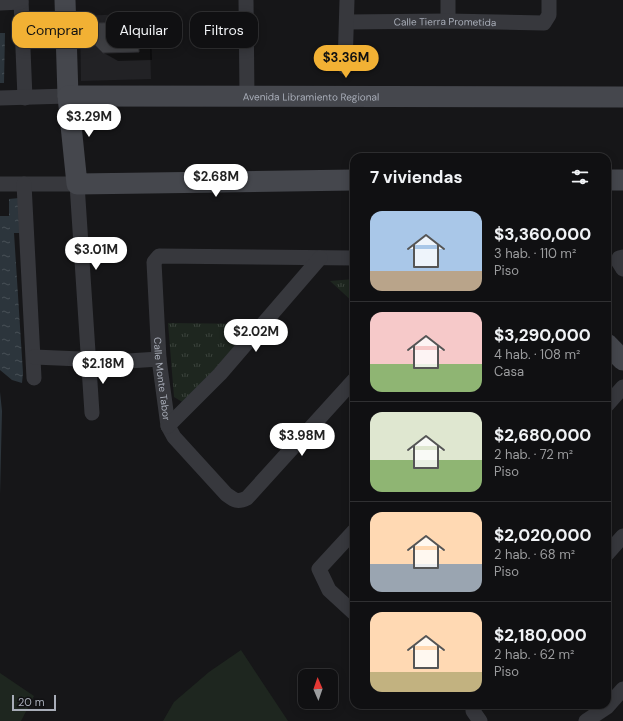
<!DOCTYPE html>
<html lang="es">
<head>
<meta charset="utf-8">
<style>
	:root { --surface:#101012; --page:#1e1e20; --text:#f1f3f6; --muted:#9c9d9f; --line:#303032; --accent:#f2b134 }
	body { margin:0; font-family:"DM Sans",sans-serif; background:var(--page); color:var(--text); height:100vh; display:flex; flex-direction:column; font-size:15px; white-space:nowrap }
	* { box-sizing:border-box; margin:0 }
	p { font-size:13px; color:var(--muted) }
	.icon { flex:none; width:22px; height:22px; fill:none; stroke:currentColor; stroke-width:2; stroke-linecap:round; stroke-linejoin:round }
	.map { position:relative; flex:1; overflow:hidden }
	.details { position:absolute; left:350px; top:153px; width:261px; height:556px; display:flex; flex-direction:column; background:var(--surface); border-radius:12px; box-shadow:0 2px 10px #0003,0 0 0 1px var(--line) }
	.details>* { flex:none }
	.hud { position:absolute; left:12px; top:12px; width:278px; height:36px; display:flex; gap:8px }
	.needle { width:26px; rotate:358deg }
	.fabs { position:absolute; left:298px; top:669px; display:grid; gap:8px }
	.fabs a { display:grid; place-items:center; width:40px; height:40px; border-radius:8px; background:var(--surface); box-shadow:0 2px 10px #0003,0 0 0 1px var(--line); font-size:20px }
	.scale { position:absolute; left:12px; bottom:10px; width:44px; box-sizing:border-box; padding-left:4px; border:2px solid #a8adb8; border-top:0; font-size:11px; line-height:14px; white-space:nowrap; color:#a8adb8; -webkit-text-stroke:3px #111113; paint-order:stroke }
	.price { position:absolute; translate:-50% -34px; padding:0 9px; border-radius:14px; background:#fff; color:#222; font-size:13px; line-height:26px; filter:drop-shadow(0 1px 2px #0008) }
	.price::after { content:''; position:absolute; left:50%; top:24px; width:12px; height:9px; margin-left:-6px; background:inherit; clip-path:polygon(0 0,100% 0,50% 100%) }
	.price.selected { background:var(--accent); color:#111 }
	ul { padding:0; list-style:none }
	li { display:flex; align-items:center; gap:12px; height:100px; padding:0 20px }
	li+li { border-top:1px solid var(--line) }
	li span { display:grid; place-items:center; flex:none; width:112px; height:80px; border-radius:12px; color:#555 }
	li>.icon { margin-inline-start:auto }
	span .icon { width:48px; height:48px; fill:#fffc; stroke-width:1 }
	li b { font-size:17px }
	h2 { display:flex; justify-content:space-between; align-items:center; height:48px; padding:0 20px; font-size:17px }
	.pill { padding:0 14px; border-radius:12px; background:var(--surface); box-shadow:0 2px 10px #0003,0 0 0 1px var(--line); font-size:14px; line-height:36px }
	.pill.selected { background:var(--accent); color:#111 }
	.map>svg:first-child { display:block }
	.built { fill:#222225 }
	.park { fill:url(#park-tufts) }
	.garden { fill:#1e261f }
	.water { fill:url(#water-ripples) }
	.shadow { fill:#0007 }
	.building { fill:#404145; stroke:#303034 }
	.lines { fill:none; stroke-linecap:round; stroke-linejoin:round }
	.street { stroke:#37383d; stroke-width:15 }
	.secondary { stroke:#45474d; stroke-width:21 }
	.labels { text-anchor:middle; dominant-baseline:central; stroke-width:3.5; stroke-linejoin:round; paint-order:stroke }
	.street-label { font-size:10px; fill:#a8adb8; stroke:#111113 }
</style>
</head>
<body>
<div class="map">
<svg width="623" height="721" viewBox="0 0 623 721">
	<defs>
		<pattern id="park-tufts" width="24" height="20" patternUnits="userSpaceOnUse"><rect width="24" height="20" fill="#1e261f"/><path d="M3 7l-1-3M5 7V3M7 7l1-3M15 17l-1-3M17 17v-4M19 17l1-3" fill="none" stroke="#3c433d"/></pattern>
		<pattern id="water-ripples" width="26" height="14" patternUnits="userSpaceOnUse"><rect width="26" height="14" fill="#2c353c"/><path d="M2 4q2-2 4 0t4 0M15 11q2-2 4 0t4 0" fill="none" stroke="#485056"/></pattern>
	</defs>
	<rect width="100%" height="100%" fill="#161618"/>
	<path class="built" d="M149,13L151,79L81,81L80,16Z"/>
	<path class="park" d="M354,279V303L330,281Z
		M168,323L257,324L184,403L174,397Z"/>
	<path class="garden" d="M241,650L288,721H163L174,702L209,672Z
		M0,673L34,696L21,721H0Z"/>
	<path class="water" d="M0,33H5L4,83H0Z
		M19,198L20,233H14L23,373L22,383L12,380L0,370V216H9V199Z
		M0,392L2,411L0,494Z"/>
	<path class="shadow" d="M137,23L151,30L152,60L118,61L104,53Z"/>
	<path class="building" d="M138,22L139,52L103,53L95,45L94,23Z"/>
	<g class="lines">
		<g class="street">
			<path d="M21,0L25,98"/>
			<path d="M246,0L247,97"/>
			<path d="M448,0V21"/>
			<path d="M0,3L21,2"/>
			<path id="s1" d="M347,22L448,21L544,23L549,15V0"/>
			<path d="M345,67L347,0"/>
			<path d="M0,98L68,96"/>
			<path d="M0,184H77L92,413"/>
			<path d="M24,184L34,378"/>
			<path d="M623,257L619,258L618,261L623,269"/>
			<path id="s2" d="M354,258L159,256L154,262L159,359L168,426L174,437L226,494C234,500 237,503 247,498L354,380"/>
			<path d="M34,357L128,361L159,359"/>
			<path d="M607,405L623,387"/>
			<path d="M168,426L220,374L320,258"/>
			<path d="M354,531L319,569L329,590L354,613"/>
			<path d="M607,554L623,536"/>
			<path d="M473,705V711L480,721"/>
			<path d="M586,721L607,707L623,689"/>
		</g>
		<g class="secondary">
			<path d="M65,0L68,96L77,184L354,180"/>
			<path id="s3" d="M68,96L623,97"/>
			<path d="M607,180H623"/>
			<path d="M607,344L623,360"/>
		</g>
	</g>
	<g class="labels">
		<g class="street-label">
			<text stroke="none"><textPath href="#s1" startOffset="98">Calle Tierra Prometida</textPath></text>
			<text stroke="none"><textPath href="#s3" startOffset="243">Avenida Libramiento Regional</textPath></text>
			<text stroke="none"><textPath href="#s2" startOffset="320">Calle Monte Tabor</textPath></text>
		</g>
	</g>
</svg>
<div class="fabs">
<a><svg class="needle" viewBox="-14 -14 28 28"><path d="M0-13l5 13h-10z" fill="#e53935"/><path d="M0 13l5-13h-10z" fill="#9c9d9f"/></svg></a>
</div>
<div class="scale">20 m</div>
<b class="price selected" style="left:346px;top:79px">$3.36M</b>
<b class="price" style="left:89px;top:138px">$3.29M</b>
<b class="price" style="left:216px;top:198px">$2.68M</b>
<b class="price" style="left:96px;top:271px">$3.01M</b>
<b class="price" style="left:256px;top:353px">$2.02M</b>
<b class="price" style="left:103px;top:385px">$2.18M</b>
<b class="price" style="left:302px;top:457px">$3.98M</b>
<div class="hud">
<a class="pill selected">Comprar</a>
<a class="pill">Alquilar</a>
<a class="pill">Filtros</a>
</div>
<section class="details">
<h2>7 viviendas<svg class="icon" aria-label="filters" viewBox="0 0 24 24"><path d="M4 7h16M4 17h16"/><circle cx="9" cy="7" r="2"/><circle cx="15" cy="17" r="2"/></svg></h2>
<ul>
<li><span style="background:linear-gradient(#a9c7e8 75%,#b9a48a 0)"><svg class="icon" aria-label="home" viewBox="0 0 24 24"><path d="M3 11l9-7 9 7M6 9v11h12V9"/></svg></span><div><b>$3,360,000</b><p>3 hab. · 110 m²</p><p>Piso</p></div></li>
<li><span style="background:linear-gradient(#f6c9c9 65%,#8fb573 0)"><svg class="icon" aria-label="home" viewBox="0 0 24 24"><path d="M3 11l9-7 9 7M6 9v11h12V9"/></svg></span><div><b>$3,290,000</b><p>4 hab. · 108 m²</p><p>Casa</p></div></li>
<li><span style="background:linear-gradient(#dfe7d0 60%,#8fb573 0)"><svg class="icon" aria-label="home" viewBox="0 0 24 24"><path d="M3 11l9-7 9 7M6 9v11h12V9"/></svg></span><div><b>$2,680,000</b><p>2 hab. · 72 m²</p><p>Piso</p></div></li>
<li><span style="background:linear-gradient(#ffd9b3 65%,#9aa5b1 0)"><svg class="icon" aria-label="home" viewBox="0 0 24 24"><path d="M3 11l9-7 9 7M6 9v11h12V9"/></svg></span><div><b>$2,020,000</b><p>2 hab. · 68 m²</p><p>Piso</p></div></li>
<li><span style="background:linear-gradient(#ffd9b3 75%,#c2b280 0)"><svg class="icon" aria-label="home" viewBox="0 0 24 24"><path d="M3 11l9-7 9 7M6 9v11h12V9"/></svg></span><div><b>$2,180,000</b><p>2 hab. · 62 m²</p><p>Piso</p></div></li>
</ul>
</section>
</div>
</body>
</html>
